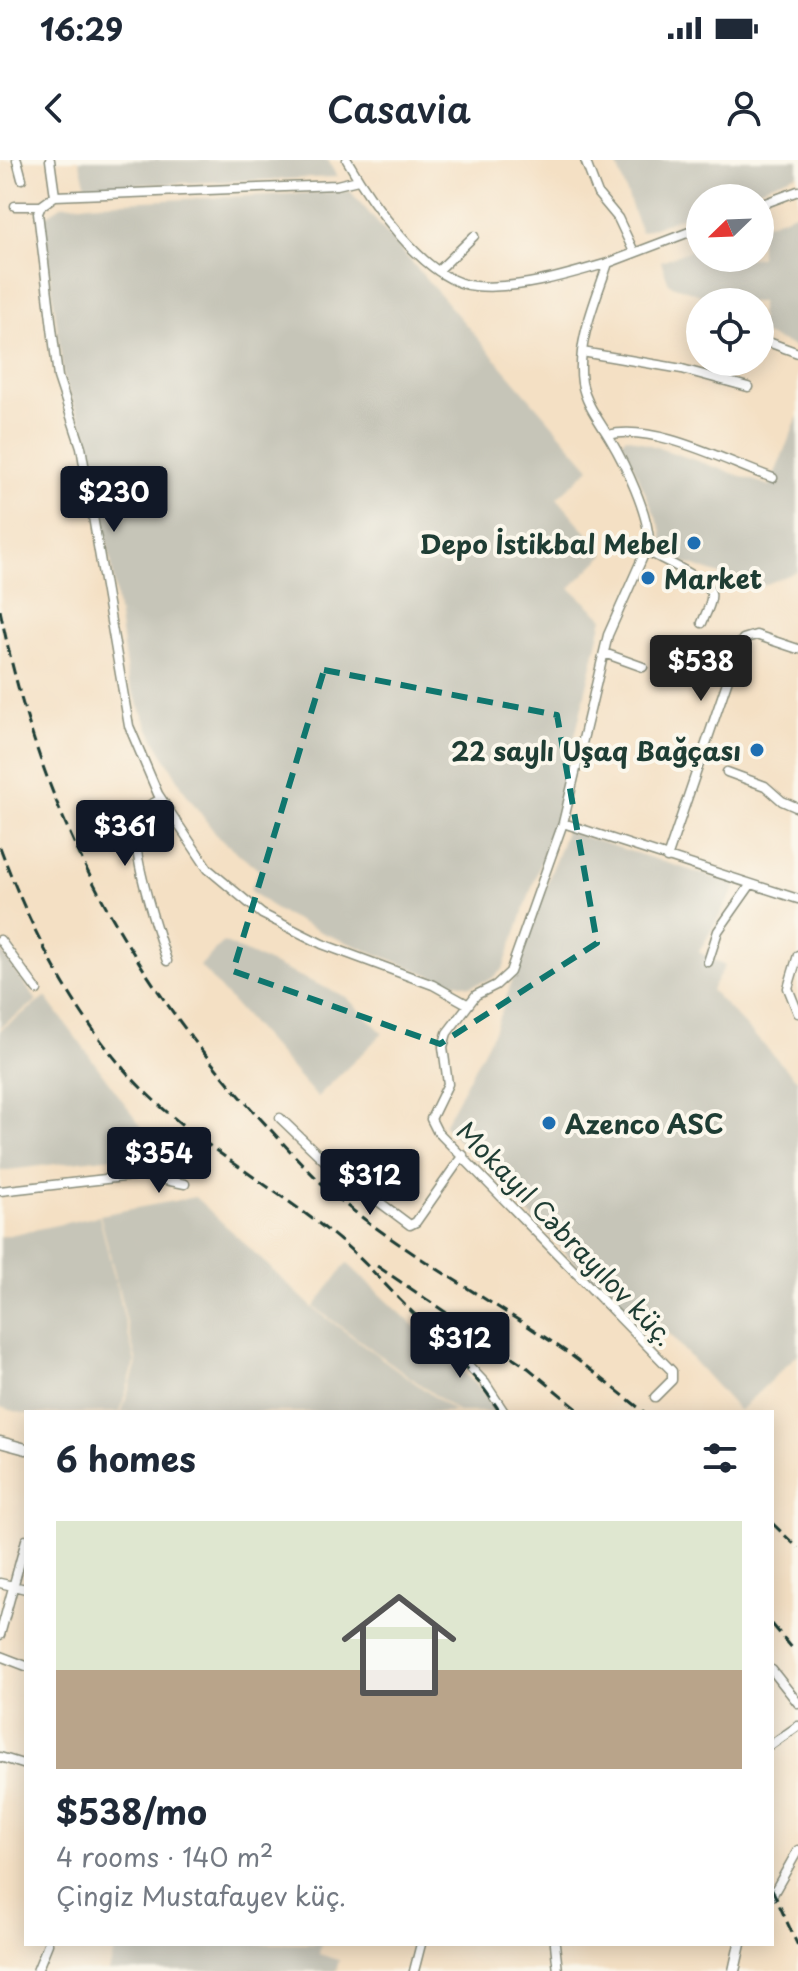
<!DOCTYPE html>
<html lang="en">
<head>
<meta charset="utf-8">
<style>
	:root { --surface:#fff; --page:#f2f2f3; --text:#1f2937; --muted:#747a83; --accent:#111827 }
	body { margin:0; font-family:"Playpen Sans",sans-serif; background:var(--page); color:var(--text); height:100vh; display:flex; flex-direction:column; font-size:30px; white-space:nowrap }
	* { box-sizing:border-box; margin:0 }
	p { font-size:26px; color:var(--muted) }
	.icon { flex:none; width:44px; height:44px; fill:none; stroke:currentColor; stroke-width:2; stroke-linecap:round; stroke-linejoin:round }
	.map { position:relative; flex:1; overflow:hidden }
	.panel { position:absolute; left:24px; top:1250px; width:750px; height:536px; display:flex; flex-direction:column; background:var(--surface); border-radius:0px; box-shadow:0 4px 20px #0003 }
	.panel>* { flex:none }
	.needle { width:52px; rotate:247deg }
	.tools { position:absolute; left:686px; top:24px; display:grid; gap:16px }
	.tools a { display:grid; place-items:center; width:88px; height:88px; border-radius:50%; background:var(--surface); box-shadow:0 4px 20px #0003; font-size:40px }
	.price { position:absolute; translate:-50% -68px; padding:0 18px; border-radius:8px; background:var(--accent); color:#fff; font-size:26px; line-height:52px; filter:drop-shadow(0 2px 4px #0008) }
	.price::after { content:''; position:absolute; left:50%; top:48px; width:24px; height:18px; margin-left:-12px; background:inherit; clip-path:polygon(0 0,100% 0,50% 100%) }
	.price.selected { background:#222; color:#fff }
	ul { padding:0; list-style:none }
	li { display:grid; align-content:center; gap:16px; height:424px; padding:0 32px }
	li span { display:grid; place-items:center; height:248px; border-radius:0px; color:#555 }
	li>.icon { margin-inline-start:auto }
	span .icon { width:144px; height:144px; fill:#fffc; stroke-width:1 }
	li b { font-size:34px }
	h2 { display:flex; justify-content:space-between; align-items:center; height:96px; padding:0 32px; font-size:34px }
	.status { display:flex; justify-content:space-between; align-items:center; height:56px; padding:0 40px; background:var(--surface); direction:ltr }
	.status svg { height:22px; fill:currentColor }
	header { display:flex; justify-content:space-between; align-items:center; height:104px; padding:0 32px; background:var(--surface); font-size:36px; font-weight:600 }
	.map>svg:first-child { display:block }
	.industrial { fill:#c6c5b8 }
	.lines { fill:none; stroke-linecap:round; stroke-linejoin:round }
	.minor-casing { stroke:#8a8e7c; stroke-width:11 }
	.tertiary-casing { stroke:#8a8e7c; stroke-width:13 }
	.minor { stroke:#fff; stroke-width:8 }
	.tertiary { stroke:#fff; stroke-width:10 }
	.rail { stroke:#1f3d34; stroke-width:3; stroke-dasharray:12 6; stroke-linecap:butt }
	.marked { fill:none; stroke:#0f766e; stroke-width:6; stroke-dasharray:16 10; stroke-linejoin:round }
	.poi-dot { fill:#1f6fb2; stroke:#fbf7ec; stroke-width:3 }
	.labels { text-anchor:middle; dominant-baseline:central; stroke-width:8; stroke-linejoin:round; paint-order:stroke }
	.poi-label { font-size:26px; font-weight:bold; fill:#1f3d34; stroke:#fbf7ec; text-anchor:end }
	.street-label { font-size:26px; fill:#1f3d34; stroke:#fbf7ec }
</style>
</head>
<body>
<div class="status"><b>16:29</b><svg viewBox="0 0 49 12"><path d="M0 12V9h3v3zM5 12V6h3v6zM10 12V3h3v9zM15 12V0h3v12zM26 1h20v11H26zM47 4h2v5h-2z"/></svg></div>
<header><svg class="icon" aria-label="back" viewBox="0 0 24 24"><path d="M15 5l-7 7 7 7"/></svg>Casavia<svg class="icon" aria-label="person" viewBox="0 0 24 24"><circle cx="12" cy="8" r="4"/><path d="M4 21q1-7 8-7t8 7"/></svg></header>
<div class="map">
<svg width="798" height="1811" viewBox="0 0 798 1811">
	<rect width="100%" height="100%" fill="#fbf7ec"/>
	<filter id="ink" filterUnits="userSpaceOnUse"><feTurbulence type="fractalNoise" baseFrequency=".0125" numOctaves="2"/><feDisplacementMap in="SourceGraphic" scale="16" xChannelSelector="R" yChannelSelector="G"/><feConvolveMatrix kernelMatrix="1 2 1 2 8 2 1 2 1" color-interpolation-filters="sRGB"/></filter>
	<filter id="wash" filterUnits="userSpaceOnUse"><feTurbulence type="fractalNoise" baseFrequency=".006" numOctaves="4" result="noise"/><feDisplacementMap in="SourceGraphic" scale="32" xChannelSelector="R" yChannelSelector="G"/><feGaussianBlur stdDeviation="1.8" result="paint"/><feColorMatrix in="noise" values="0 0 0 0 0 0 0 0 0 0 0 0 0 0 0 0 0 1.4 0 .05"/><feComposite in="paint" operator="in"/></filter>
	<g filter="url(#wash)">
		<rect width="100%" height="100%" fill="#f4e0c4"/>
		<path class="industrial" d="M79,0H328L337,17L86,27Z
			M615,0H798V14L735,38H700V50L641,72Z
			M350,31L590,308L557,338L605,394L570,428L603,458L554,665L503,809L491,819L470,826L440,819L323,773L276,750L250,730L259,710L218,677L185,632L151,573L128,521L111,401L84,269L64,221L43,58L63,45Z
			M798,52V188L760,173V142H720L669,124L661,101L700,87V98H760V66Z
			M798,256V411L757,428L663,395L662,371L622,280L627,277L770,326Z
			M566,671L737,725L699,792L725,806L711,830L798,921V1194L739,1251L641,1143L626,1157L444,965L494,871Z
			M223,782L346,837L383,873L317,937L200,806Z
			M0,790L37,841L0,867Z
			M46,837L150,978L145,993L0,1011V870Z
			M195,1037L313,1148L455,1252H122L137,1203L100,1055Z
			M99,1056L135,1202L120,1252L26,1254L0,1247V1077Z
			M347,1103L479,1227L496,1252H458L314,1147Z
			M116,1784H321L319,1794L339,1800L336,1811H109Z"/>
	</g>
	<g filter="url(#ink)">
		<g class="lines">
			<g class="minor-casing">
				<path id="minor" d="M17,0L22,19
					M50,0L55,36
					M347,0C370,40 425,122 475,126C518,130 567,115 608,103
					M585,0L598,34L618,58L634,92
					M358,20L337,25L55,36L41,46L38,53L58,217L81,287L129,566L158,634L208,709L262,754L322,784L433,825L467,844
					M760,45L798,31
					M15,46H41
					M438,111L474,76
					M760,179L798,193
					M582,192L682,209L748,227
					M608,275C655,263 727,302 773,318
					M647,391C661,399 706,418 711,433C713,441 705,455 702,463
					M604,493L643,507
					M727,612L765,626L782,641L798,648
					M161,639L140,650C123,671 158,774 167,801
					M563,663L798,739
					M667,698L740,484L743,479L756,475L798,489
					M0,780L37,830
					M798,795L788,828L798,853
					M708,802L718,771L751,724
					M280,958L327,1003L410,1065L416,1062L463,995
					M141,1015L185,1024
					M0,1031L141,1015L155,997V982
					M437,1172L485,1223L504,1252
					M655,1237L672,1220V1211L437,971L431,959L448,924L443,887L447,873L476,835L496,825L510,812L563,663L608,475L649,383C649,354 625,304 610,279C599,260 586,245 582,223C576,183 596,140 608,103L700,68
					M0,1423L26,1429
					M0,1475L26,1380
					M0,1496L26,1506
					M772,1510L798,1543
					M772,1584L798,1566
					M0,1597L26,1605
					M772,1736L798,1690
					M555,1784L558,1811
					M37,1811L48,1784
					M414,1811L421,1784"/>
			</g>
			<g class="tertiary-casing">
				<path id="tertiary" d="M0,1282L26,1289
					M734,1811L740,1784"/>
			</g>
			<use href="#minor" class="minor"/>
			<use href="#tertiary" class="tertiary"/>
			<path class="rail" d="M0,450C39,646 122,808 257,955C286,986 314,1019 346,1045C416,1101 495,1142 568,1193C594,1212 619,1232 644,1252
				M0,687C30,768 71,849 128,914C189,982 274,1025 343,1083C363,1100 381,1120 399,1139C435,1175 473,1209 500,1252
				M377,1106L527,1207L581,1252
				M772,1363L798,1388
				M772,1464L793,1489
				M772,1729L798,1786"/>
		</g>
	</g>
	<path class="marked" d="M324,510L557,555L597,783L440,884L233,811Z"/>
	<g class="poi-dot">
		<circle cx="694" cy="383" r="8"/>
		<circle cx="648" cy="418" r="8"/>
		<circle cx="757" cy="590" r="8"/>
		<circle cx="549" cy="963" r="8"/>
	</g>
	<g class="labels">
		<g class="poi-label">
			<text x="678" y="383">Depo İstikbal Mebel</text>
			<text x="664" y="418" text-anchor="start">Market</text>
			<text x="741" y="590">22 saylı Uşaq Bağçası</text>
			<text x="565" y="963" text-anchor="start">Azenco ASC</text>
		</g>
		<g class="street-label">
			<text transform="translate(566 1073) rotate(46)">Mokayıl Cəbrayılov küç.</text>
		</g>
	</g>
</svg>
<div class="tools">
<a><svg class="needle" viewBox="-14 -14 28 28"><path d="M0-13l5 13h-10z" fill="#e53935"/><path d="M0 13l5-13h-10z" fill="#747a83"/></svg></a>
<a><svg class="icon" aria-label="locate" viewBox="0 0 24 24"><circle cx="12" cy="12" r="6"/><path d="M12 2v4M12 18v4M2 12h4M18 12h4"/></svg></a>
</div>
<b class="price" style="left:114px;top:374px">$230</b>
<b class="price selected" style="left:701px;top:543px">$538</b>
<b class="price" style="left:125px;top:708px">$361</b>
<b class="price" style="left:159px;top:1035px">$354</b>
<b class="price" style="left:370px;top:1057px">$312</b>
<b class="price" style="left:460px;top:1220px">$312</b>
<section class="panel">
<h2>6 homes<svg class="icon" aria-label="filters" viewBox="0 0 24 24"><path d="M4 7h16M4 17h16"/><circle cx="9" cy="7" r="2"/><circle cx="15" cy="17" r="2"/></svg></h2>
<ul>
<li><span style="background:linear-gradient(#dfe7d0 60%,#b9a48a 0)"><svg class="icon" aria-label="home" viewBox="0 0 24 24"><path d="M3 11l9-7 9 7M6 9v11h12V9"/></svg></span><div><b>$538/mo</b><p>4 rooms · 140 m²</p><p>Çingiz Mustafayev küç.</p></div></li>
</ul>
</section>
</div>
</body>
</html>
